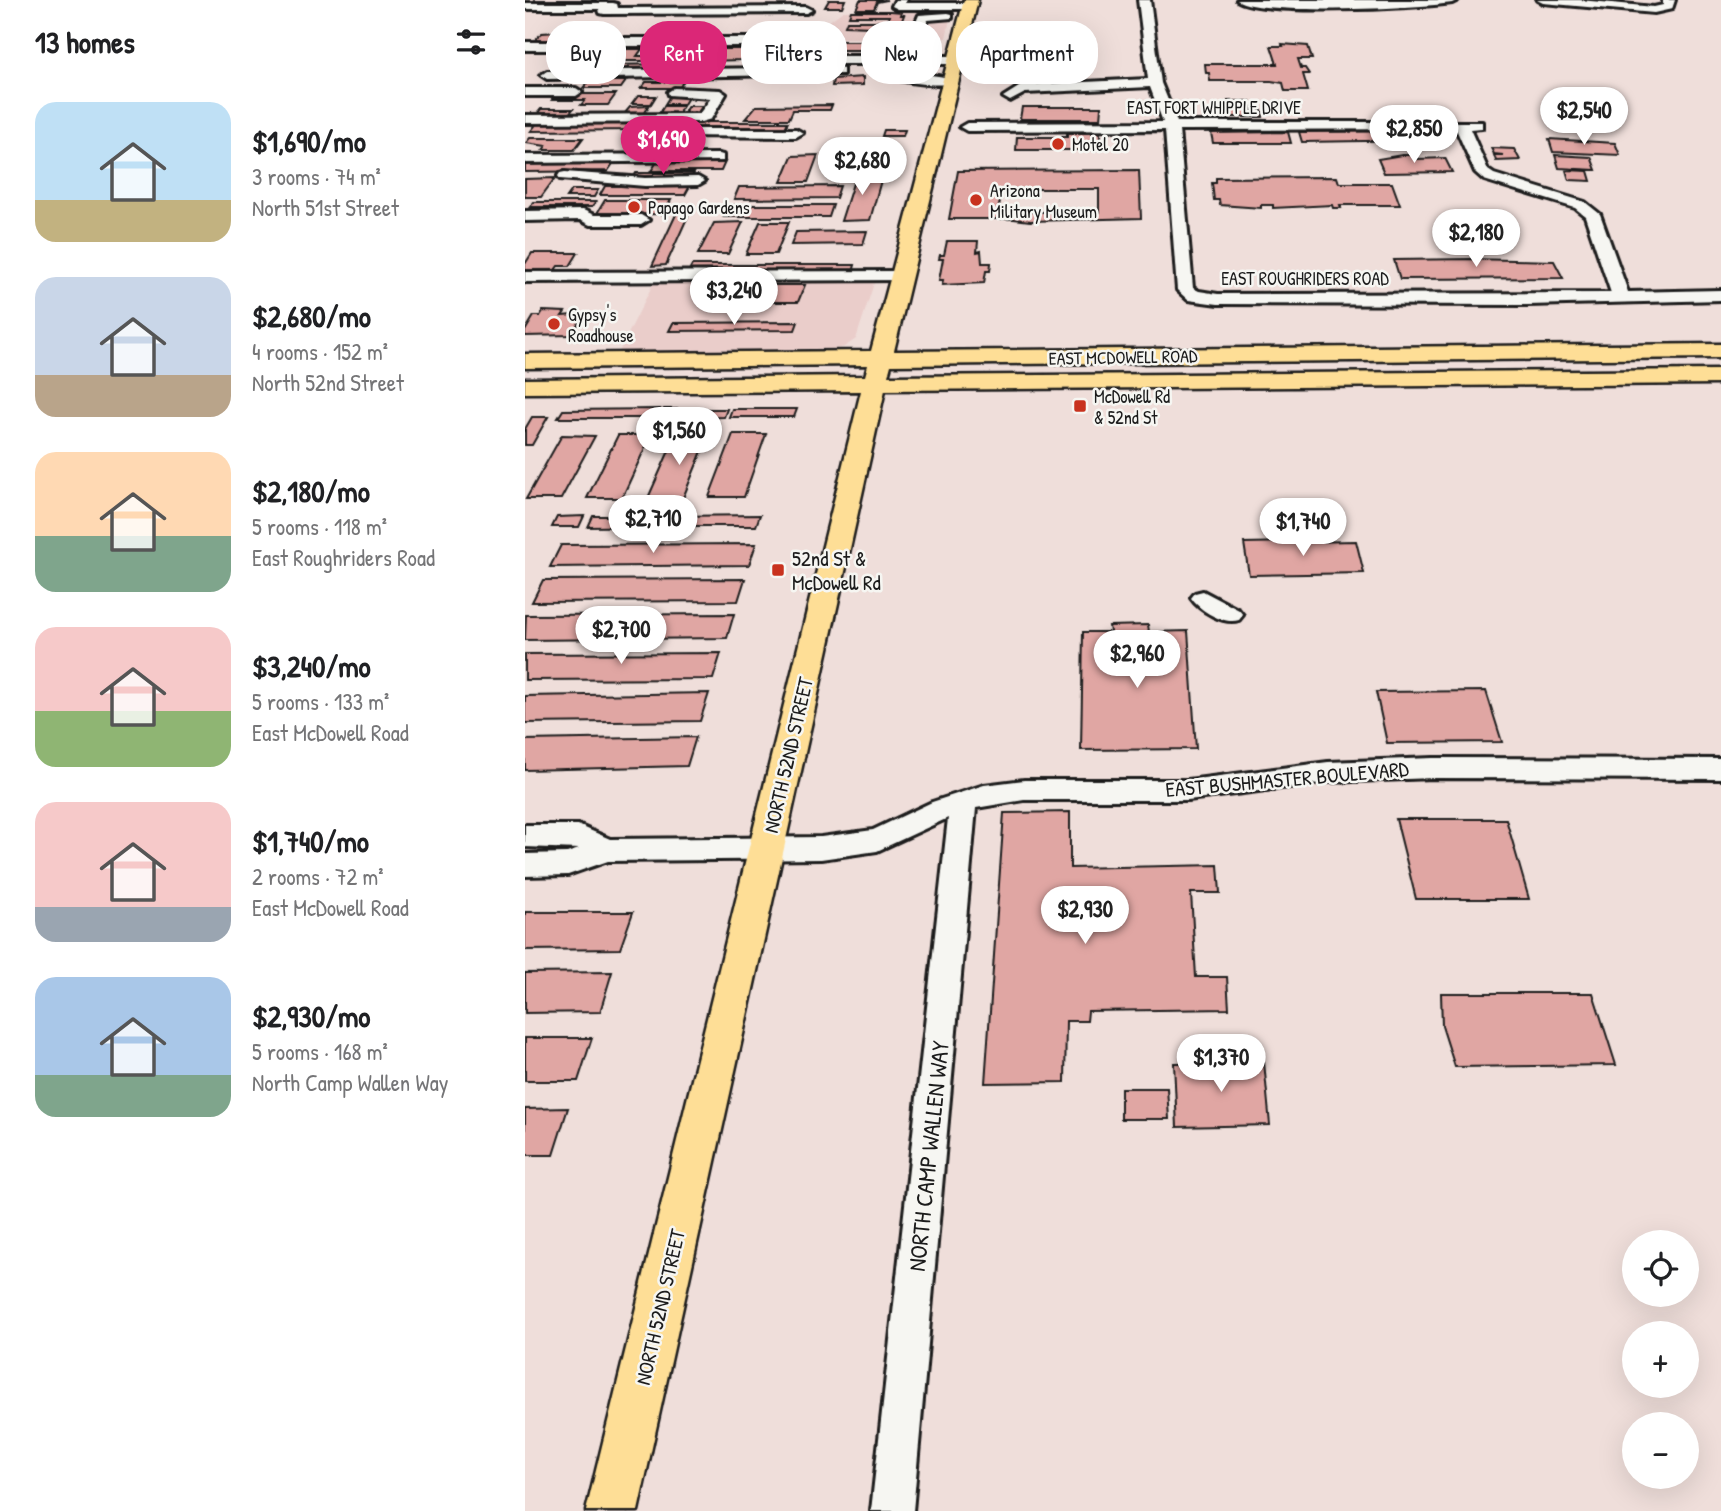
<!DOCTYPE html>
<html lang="en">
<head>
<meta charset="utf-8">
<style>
	:root { --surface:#fff; --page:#f2f2f2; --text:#202124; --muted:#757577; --accent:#db2777 }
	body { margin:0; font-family:"Patrick Hand",sans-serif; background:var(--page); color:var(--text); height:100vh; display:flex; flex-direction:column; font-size:26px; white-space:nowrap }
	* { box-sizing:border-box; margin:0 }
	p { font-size:23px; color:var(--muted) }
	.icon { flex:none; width:38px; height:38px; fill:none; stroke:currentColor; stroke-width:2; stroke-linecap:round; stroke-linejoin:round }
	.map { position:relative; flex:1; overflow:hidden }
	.drawer { display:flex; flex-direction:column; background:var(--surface); width:525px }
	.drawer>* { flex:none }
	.guide { position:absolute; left:21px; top:21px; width:665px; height:63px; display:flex; gap:14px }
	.buttons { position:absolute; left:1097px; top:1230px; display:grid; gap:14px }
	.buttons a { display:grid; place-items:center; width:77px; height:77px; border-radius:50%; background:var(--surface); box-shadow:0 7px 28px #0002; font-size:35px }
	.price { position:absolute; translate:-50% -60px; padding:0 16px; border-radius:24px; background:#fff; color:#222; font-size:23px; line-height:46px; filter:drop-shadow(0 2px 4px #0008) }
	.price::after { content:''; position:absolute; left:50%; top:42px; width:21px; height:16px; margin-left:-10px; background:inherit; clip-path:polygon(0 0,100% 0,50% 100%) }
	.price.on { background:var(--accent); color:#fff }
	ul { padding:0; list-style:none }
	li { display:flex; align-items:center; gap:21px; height:175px; padding:0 35px }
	li span { display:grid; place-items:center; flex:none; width:196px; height:140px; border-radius:21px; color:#555 }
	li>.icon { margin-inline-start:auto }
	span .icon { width:84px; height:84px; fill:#fffc; stroke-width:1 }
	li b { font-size:30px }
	h2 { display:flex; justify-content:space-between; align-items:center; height:84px; padding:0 35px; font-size:30px }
	.pill { padding:0 24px; border-radius:28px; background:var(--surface); box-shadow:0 7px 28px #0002; font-size:24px; line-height:63px }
	.pill.on { background:var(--accent); color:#fff }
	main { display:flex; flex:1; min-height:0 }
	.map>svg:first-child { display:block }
	.built { fill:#eacdca }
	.building { fill:#e0a6a3; stroke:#1c1c1c; stroke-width:2; fill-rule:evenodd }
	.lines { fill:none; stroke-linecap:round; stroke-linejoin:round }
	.minor-casing { stroke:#1c1c1c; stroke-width:6 }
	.major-casing { stroke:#1c1c1c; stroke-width:5 }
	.minor { fill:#f6f6f2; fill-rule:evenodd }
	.major { fill:#fede96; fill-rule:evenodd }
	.poi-dot { fill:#c8321e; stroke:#f6f6f2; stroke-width:2.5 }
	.labels { text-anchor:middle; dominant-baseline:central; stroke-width:5; stroke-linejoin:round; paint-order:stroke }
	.far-street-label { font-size:18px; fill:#1c1c1c; stroke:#f6f6f2 }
	.far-poi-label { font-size:18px; fill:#1c1c1c; stroke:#f6f6f2; text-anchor:start }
	.poi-label { font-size:21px; fill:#1c1c1c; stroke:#f6f6f2; text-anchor:start }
	.street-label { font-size:21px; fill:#1c1c1c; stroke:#f6f6f2 }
	.near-street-label { font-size:24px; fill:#1c1c1c; stroke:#f6f6f2 }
</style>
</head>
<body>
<main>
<section class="drawer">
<h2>13 homes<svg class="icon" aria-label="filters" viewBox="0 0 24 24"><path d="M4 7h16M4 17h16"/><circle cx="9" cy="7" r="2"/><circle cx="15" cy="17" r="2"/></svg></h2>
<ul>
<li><span style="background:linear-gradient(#bfe0f5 70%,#c2b280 0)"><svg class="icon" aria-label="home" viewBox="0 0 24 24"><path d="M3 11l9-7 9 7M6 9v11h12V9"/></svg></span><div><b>$1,690/mo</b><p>3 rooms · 74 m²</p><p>North 51st Street</p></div></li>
<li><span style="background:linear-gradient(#c9d6e8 70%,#b9a48a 0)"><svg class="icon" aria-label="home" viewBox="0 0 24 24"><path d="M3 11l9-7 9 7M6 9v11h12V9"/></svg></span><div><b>$2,680/mo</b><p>4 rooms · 152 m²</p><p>North 52nd Street</p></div></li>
<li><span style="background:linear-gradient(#ffd9b3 60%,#7fa58c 0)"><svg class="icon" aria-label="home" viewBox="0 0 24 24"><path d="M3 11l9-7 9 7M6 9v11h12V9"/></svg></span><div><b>$2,180/mo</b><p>5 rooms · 118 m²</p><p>East Roughriders Road</p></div></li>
<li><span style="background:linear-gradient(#f6c9c9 60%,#8fb573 0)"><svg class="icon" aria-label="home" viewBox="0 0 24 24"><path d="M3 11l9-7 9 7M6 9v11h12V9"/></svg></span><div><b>$3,240/mo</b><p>5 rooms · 133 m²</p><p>East McDowell Road</p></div></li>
<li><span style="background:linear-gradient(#f6c9c9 75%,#9aa5b1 0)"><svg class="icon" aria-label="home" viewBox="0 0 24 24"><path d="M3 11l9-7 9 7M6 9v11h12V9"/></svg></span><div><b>$1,740/mo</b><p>2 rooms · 72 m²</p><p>East McDowell Road</p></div></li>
<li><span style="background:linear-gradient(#a9c7e8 70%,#7fa58c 0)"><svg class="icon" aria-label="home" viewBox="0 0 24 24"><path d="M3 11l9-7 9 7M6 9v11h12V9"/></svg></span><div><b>$2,930/mo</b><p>5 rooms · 168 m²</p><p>North Camp Wallen Way</p></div></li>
</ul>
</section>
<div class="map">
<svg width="1196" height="1511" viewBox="0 0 1196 1511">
	<rect width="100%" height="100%" fill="#efdeda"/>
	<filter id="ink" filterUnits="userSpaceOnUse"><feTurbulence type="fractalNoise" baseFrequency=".0143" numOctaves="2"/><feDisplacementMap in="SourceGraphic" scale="14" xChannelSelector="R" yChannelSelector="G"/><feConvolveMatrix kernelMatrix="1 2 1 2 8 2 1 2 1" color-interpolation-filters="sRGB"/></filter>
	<g filter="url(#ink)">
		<path class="built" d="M427,10L421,38H292L294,31L299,25L318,11Z
			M350,280L331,339L319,347L306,350L94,352L129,282Z"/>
		<path class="building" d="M9,0H72L7,2Z
			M304,0H320L317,7H300Z
			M335,0H362L352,2L349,9H331Z
			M326,11H366L377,12L376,15H379L374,28L320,26L322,21H363L364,16H324Z
			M170,29H188L185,33H192L189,37H164Z
			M33,32L24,43H7L17,33Z
			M307,41H402L399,50H303Z
			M757,44L783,46L787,59H773L776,68H780L784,74H778L783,91H760L758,83L746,81H685L684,73H681L680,64H752L746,46H758Z
			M73,49H117L112,56H123L128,49H172L165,61H63Z
			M183,49H225L219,60L176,61Z
			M143,64L140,69L78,70L82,65Z
			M384,64H400L398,71H382Z
			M338,77V85L307,86L308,79Z
			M64,81H101L96,88H58Z
			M121,82H158L154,88H116Z
			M32,94H91L83,105H56L60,100H27Z
			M113,96H131L126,104H107Z
			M145,96H164L159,104H140Z
			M703,101H725L727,111H737L738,117H705Z
			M307,105L305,110H268L264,119H220L231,106Z
			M124,106L119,114H99L105,107Z
			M139,106H158L153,114H134Z
			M163,106H182L178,114H158Z
			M497,107H576L575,119H495Z
			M16,109H48L42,116H10Z
			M13,122H118L112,130L6,131Z
			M159,122H263L259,130H154Z
			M359,130H380L378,136H357Z
			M898,131L902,140L777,142L774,132Z
			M763,132L766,143H688L686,133Z
			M542,133H575V150H491L492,137H542Z
			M5,138H58L49,150H18L21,146L1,143Z
			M1024,139L1090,143L1095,155L1028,152Z
			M966,148L989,149L995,160L971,161L969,155H978L969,154Z
			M293,155L283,182H256L267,156Z
			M877,155H890L892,159L920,158L927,172L859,173L853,159Z
			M1030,155L1066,157L1071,170L1034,168Z
			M367,156L365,164L332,165L334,157Z
			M89,162L83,171L0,172V163Z
			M132,162H200L196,171H126Z
			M614,170L616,218L505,221L489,219H424L433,171ZM477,189H574V212H473Z
			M1041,170L1063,171L1066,181L1044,180Z
			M111,173H169L166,178H108Z
			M358,173L345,220L316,221L331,174Z
			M812,177L814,183H867L875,205H815L816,208H808L807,205L748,208V205H736V208L695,205L694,200H689L687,183H691V178Z
			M30,178L16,197H0V179Z
			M80,186H165L160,195H75Z
			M315,186L311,198L209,199L214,187Z
			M47,190H73L69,197H42Z
			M80,200H146L138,214L71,215Z
			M9,202H71L67,207H5Z
			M205,205H308L304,217H199Z
			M167,207L141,265L127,266L154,208Z
			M218,222L203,254H173L189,223Z
			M235,222H264L251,254H221Z
			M342,231L338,244L266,245L271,232Z
			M422,241H453L452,252L456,251L457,263H466L465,271H461L459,283L417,285L418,280H414L418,259H414L415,255H419Z
			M7,253H53L45,266H33L30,270H0V264Z
			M947,259L1029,261L1038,278L875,279L869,260Z
			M167,265H330L328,272H163Z
			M192,285H280L273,302H184Z
			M18,311L40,312L37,316L59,314L47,335L0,336V331L9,316H15Z
			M273,322L270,330L144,331L148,323Z
			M135,409L131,418H33L38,410Z
			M139,409H202L199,417L135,418Z
			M207,409H272L269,417H204Z
			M7,417H23L7,445H0V429Z
			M184,434L158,498H123L151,435Z
			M208,434H241L219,497H184Z
			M37,435L70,436L36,499H1Z
			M93,435H126L97,498H62Z
			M235,515L231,526H142L147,516Z
			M59,516L54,527H27L32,517Z
			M68,516H139L135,526L63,527Z
			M831,541L839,573L724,575L719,543Z
			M231,544L224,565L25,567L36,545Z
			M220,579L213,601L7,602L18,580Z
			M209,614L202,638L0,640L1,615Z
			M623,625L624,632L663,631L671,749L556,750L558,632H585L584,626Z
			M196,653L188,679L0,680V654Z
			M961,691L977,742L862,743L851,692Z
			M184,693L175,721L0,723V696Z
			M171,737L162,766L0,770V740Z
			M545,812V868L693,865L695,893H666L671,977H702L704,1009L563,1011L562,1021H541L540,1082L460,1083L479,813Z
			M871,819H981L1004,899H891Z
			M0,912H108L95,949L0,950Z
			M87,972L75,1012L0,1013V973Z
			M916,993H1068L1091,1065L930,1067L917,1026Z
			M0,1038H67L53,1081H0Z
			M739,1062L745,1125L652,1127L649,1063Z
			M596,1088H642L644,1119H596Z
			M43,1108L28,1155H0V1109Z"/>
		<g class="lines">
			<g class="minor-casing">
				<path id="minor" d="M370,0H382L380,3H445L451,6L445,9H373L367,6Z
					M613,0H625L636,83L652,122H957V128L945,129L963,170L969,174L1060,202L1075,214L1103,292L1196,290V300L1003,305L693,304L663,300L652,290L640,130L442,131L435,127L442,123L638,122L625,87L500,93L485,101L478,97L497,85L623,79ZM931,129L950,172L959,180L1050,208L1060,216L1086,293L693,294L674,291L668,288L654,130Z
					M712,0H933L927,3C893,8 735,16 712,0Z
					M1012,0H1055L1129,7L1138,5V0H1150L1147,9L1129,13L1018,3Z
					M0,3H88L92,4L93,8L281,7L287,10L281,13L79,14L75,13L74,9H0Z
					M423,13L427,14V18L403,20L395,39L385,36L394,15Z
					M78,38H249L301,56H432L438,60L432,64H300L248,46H78L49,50H0V42H49Z
					M314,67L318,68V74L22,79L16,75L22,71Z
					M356,68C368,70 428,77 432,80C418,91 370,79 352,75L350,72Z
					M0,88H51L57,92L51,96H0Z
					M149,88L195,90L201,94L186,119L176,122L0,123V115L174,114L186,98L144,95L143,92Z
					M152,129H271L278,133L271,137L147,136V130Z
					M193,154L198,155V161L0,163V155Z
					M40,172L120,178L173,177L180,181L173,185L120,186L35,179L33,176L35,173Z
					M58,210L69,215H116L124,220L116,225H65L55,220L0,221V211Z
					M377,271L385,276L383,280L0,282V272Z
					M678,591L714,610L718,615L714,620C699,625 675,611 666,598L670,593Z
					M908,758L1196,759V779L908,778L803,782L663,800H499L451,808L388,1511H346L423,818L352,851L296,859L83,861L43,875L0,876V854L42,853L54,849L0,847V825H53L85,839L296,837L348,830L407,802L459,785L499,780H663L803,762Z"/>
			</g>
			<g class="major-casing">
				<path id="major" d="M439,0H453L369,351L1196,344V358L366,365L363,376L1196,370V384L360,390L113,1511H61L336,391L0,393V379L340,376L343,365L0,368V354L346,351Z"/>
			</g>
			<use href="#minor" class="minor"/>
			<use href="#major" class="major"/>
		</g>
	</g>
	<g class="poi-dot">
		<circle cx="533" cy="144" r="7"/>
		<circle cx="451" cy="200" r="7"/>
		<circle cx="109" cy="207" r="7"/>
		<circle cx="29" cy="324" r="7"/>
		<rect x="548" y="399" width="14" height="14" rx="3.5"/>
		<rect x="246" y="563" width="14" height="14" rx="3.5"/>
	</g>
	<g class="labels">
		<g class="far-street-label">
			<text x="689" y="107">EAST FORT WHIPPLE DRIVE</text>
			<text x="780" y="278">EAST ROUGHRIDERS ROAD</text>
			<text transform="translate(598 357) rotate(-1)">EAST MCDOWELL ROAD</text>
		</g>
		<g class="far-poi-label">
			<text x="547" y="144">Motel 20</text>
			<text x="465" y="190">Arizona<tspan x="465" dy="21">Military Museum</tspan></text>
			<text x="123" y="207">Papago Gardens</text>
			<text x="43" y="314">Gypsy's<tspan x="43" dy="21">Roadhouse</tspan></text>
			<text x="569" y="396">McDowell Rd<tspan x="569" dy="21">&amp; 52nd St</tspan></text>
		</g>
		<g class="poi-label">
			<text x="267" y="558">52nd St &amp;<tspan x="267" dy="24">McDowell Rd</tspan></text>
		</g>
		<g class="street-label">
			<text transform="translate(263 755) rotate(-77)">NORTH 52ND STREET</text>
			<text transform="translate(762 779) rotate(-5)">EAST BUSHMASTER BOULEVARD</text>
			<text transform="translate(135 1307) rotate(-77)">NORTH 52ND STREET</text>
		</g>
		<g class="near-street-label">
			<text transform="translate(403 1156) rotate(-84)">NORTH CAMP WALLEN WAY</text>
		</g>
	</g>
</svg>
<div class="buttons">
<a><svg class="icon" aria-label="locate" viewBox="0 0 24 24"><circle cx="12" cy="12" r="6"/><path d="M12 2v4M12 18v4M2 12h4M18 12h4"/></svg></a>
<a>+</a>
<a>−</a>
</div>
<b class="price" style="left:1059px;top:147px">$2,540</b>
<b class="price" style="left:889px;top:165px">$2,850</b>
<b class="price on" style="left:138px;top:176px">$1,690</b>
<b class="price" style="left:337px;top:197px">$2,680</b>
<b class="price" style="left:951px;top:269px">$2,180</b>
<b class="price" style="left:209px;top:327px">$3,240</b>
<b class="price" style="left:154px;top:467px">$1,560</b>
<b class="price" style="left:128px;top:555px">$2,710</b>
<b class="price" style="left:778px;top:558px">$1,740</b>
<b class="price" style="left:96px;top:666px">$2,700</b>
<b class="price" style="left:612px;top:690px">$2,960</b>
<b class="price" style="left:560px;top:946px">$2,930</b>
<b class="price" style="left:696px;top:1094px">$1,370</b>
<div class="guide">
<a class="pill">Buy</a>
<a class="pill on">Rent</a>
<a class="pill">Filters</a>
<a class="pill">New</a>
<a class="pill">Apartment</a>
</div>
</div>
</main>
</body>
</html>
